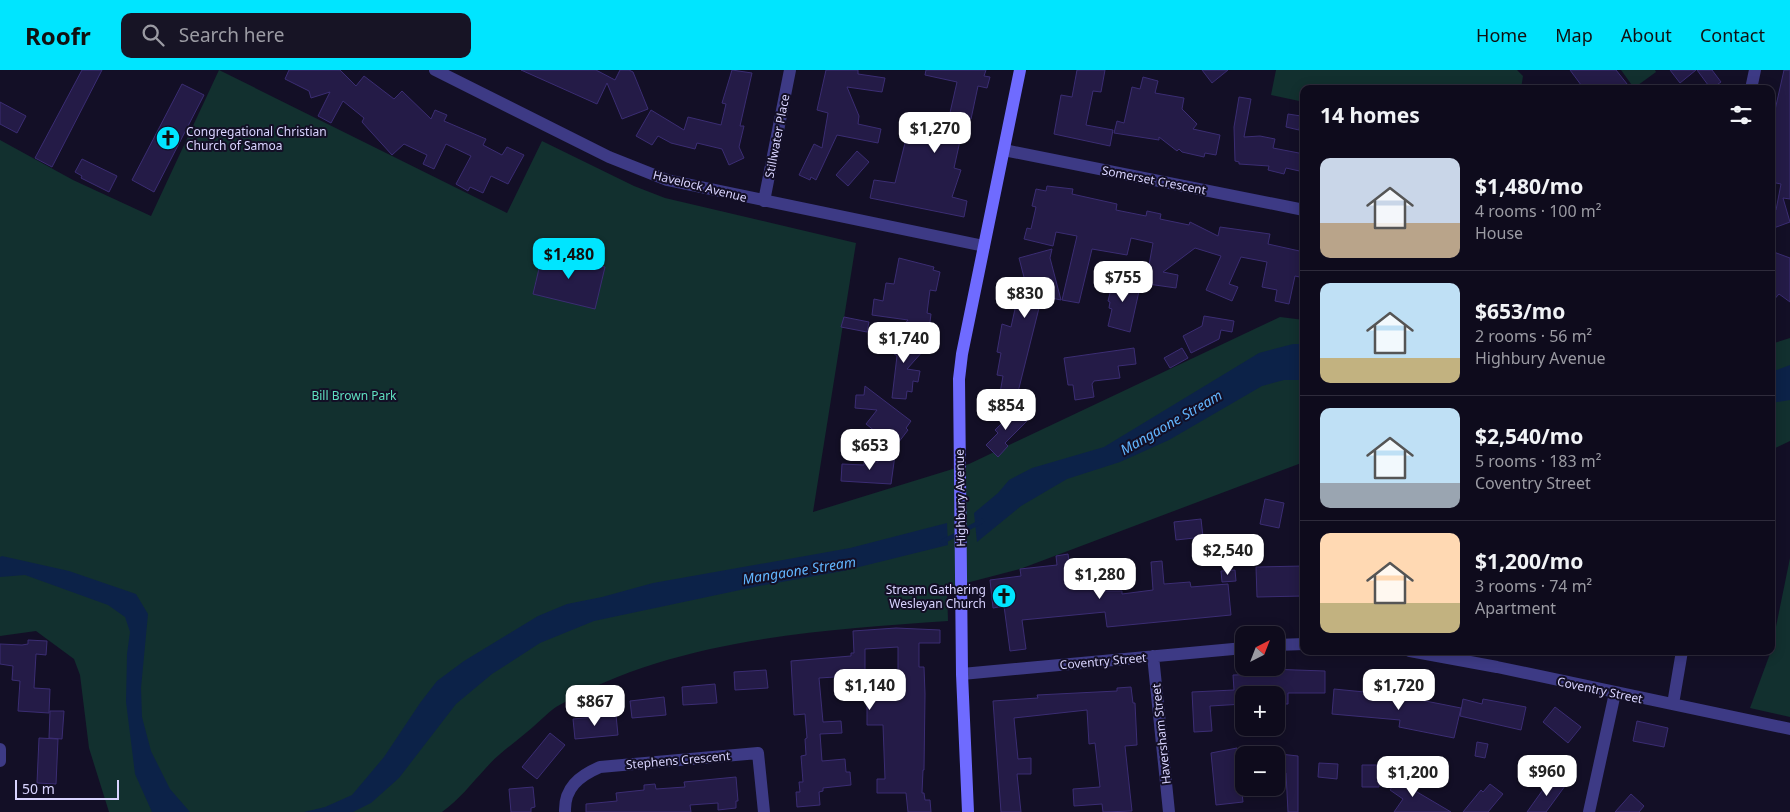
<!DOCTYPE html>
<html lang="en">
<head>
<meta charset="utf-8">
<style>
	:root { --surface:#0e0b1c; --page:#171425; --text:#f1f3f6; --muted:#9b9ba3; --line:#2e2b3b; --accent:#00e5ff }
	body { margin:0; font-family:"Noto Sans",sans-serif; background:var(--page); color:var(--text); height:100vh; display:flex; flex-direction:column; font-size:19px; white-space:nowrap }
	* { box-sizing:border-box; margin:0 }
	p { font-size:16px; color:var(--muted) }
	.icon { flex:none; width:28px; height:28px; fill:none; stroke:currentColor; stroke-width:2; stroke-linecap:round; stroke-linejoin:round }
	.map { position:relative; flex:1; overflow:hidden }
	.side { position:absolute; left:1300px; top:15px; width:475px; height:570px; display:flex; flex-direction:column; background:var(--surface); border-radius:10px; box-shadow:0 2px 12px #0003,0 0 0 1px var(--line) }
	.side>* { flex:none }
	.needle { width:32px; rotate:42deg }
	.controls { position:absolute; left:1235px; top:556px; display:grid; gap:10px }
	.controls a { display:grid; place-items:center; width:50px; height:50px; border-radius:10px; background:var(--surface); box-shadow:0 2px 12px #0003,0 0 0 1px var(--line); font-size:25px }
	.scale { position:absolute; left:15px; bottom:12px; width:104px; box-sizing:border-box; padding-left:5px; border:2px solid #d9d4ff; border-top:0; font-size:14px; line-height:18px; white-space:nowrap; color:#d9d4ff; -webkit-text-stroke:4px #130f26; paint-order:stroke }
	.price { position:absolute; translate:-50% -42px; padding:0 11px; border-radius:10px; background:#fff; color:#222; font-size:16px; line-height:32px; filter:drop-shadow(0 1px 2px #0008) }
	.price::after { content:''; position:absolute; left:50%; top:30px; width:15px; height:11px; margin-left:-8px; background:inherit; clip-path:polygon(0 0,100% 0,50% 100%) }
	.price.current { background:var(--accent); color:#111 }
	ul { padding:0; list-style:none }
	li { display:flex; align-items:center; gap:15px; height:125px; padding:0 20px }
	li+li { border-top:1px solid var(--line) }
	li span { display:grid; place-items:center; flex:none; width:140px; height:100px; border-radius:10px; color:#555 }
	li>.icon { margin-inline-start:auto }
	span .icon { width:60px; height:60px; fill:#fffc; stroke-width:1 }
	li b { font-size:21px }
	h2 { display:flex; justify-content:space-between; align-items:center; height:60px; padding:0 20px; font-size:21px }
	header { display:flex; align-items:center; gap:30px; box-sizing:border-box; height:70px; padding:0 25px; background:var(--accent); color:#111 }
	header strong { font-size:24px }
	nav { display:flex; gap:28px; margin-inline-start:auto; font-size:18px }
	.search { width:350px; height:45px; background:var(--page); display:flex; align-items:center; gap:12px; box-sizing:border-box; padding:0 18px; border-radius:10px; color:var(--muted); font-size:19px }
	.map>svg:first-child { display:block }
	.green { fill:#12302f }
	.water { fill:#0c2248 }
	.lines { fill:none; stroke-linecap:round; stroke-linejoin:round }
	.stream { stroke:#0c2248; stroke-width:4.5 }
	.building { fill:#241b47; stroke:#3b2d73; fill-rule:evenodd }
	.street { stroke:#3d3a85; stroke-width:12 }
	.secondary { stroke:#6f6bff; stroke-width:12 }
	.labels { text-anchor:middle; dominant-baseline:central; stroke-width:4; stroke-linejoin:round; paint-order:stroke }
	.poi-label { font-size:12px; fill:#d9d4ff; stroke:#130f26; text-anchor:start }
	.street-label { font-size:12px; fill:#d9d4ff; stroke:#130f26 }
	.park-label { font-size:12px; fill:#5fe0c0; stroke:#130f26 }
	.water-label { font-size:14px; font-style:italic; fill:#62b6ff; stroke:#130f26 }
</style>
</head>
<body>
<header>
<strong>Roofr</strong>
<div class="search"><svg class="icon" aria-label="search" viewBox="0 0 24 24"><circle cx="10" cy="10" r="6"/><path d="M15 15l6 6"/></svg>Search here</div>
<nav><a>Home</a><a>Map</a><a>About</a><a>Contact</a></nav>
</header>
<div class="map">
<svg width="1790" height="742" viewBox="0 0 1790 742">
	<rect width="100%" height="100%" fill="#130f26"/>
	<path class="green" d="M219,0L507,143L542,71L634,116L665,128L856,173L813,442L969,394L1280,247L1304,250V392L1020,499L947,518L948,551C818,560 670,569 556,637C546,644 537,654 527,662C513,674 497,685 485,699C471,714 459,730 442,742H109L89,678L80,605L74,589L36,561L0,566V70L73,110L151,146Z
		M1276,0H1517L1523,6L1521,19H1304V32L1271,25Z
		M1621,0H1655L1656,2L1634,18Z
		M1790,268V371L1771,380V274Z
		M1790,488V647L1750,638L1771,581Z"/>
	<path class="water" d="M1293,274H1304V310H1284L1262,316L1169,370L1120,392L1067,409L1021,436L977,472L974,443L998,423L1009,410L1032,398L1104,377L1259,283Z
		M1790,295V330L1771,333V302Z
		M947,453L948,475L843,501L759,516L594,551L540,573L492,604L456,634L399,708L371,733L353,742H304L325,737L352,725L384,687L420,633L437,611L464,591L538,546L567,534L602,527L653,513L850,478Z
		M2,486L69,501L136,524L148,544L141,618L142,647L151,681L170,719L190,742H152L135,704L126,632L127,584L130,562L125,547L108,535L25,505L0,507V487Z"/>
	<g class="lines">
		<path class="stream" d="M942,472L982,451"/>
	</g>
	<path class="building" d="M82,0H102L52,97L35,88Z
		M289,0H340L356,16L364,6L394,29L402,21L431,49L435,40L447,45L444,51L486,69L483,75L502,85L507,77L524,85L508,114L491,106L483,123L470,117L468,121L456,114L471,86L446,74L434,99L423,94L427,85L404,74L392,85L362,52L364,48L343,31L331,53L318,46L330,22L311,28L309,21L285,9Z
		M521,0H596L615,10L620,0H629L633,2L648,39L622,49L607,13L597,34Z
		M732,0L752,3L740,56H744L739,77L744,88L729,95L722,79L697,73L695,79L671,73L658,66L652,75L636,66L651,40L684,60L688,47L721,55L726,34L722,33Z
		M826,0H858V4L885,8L882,22L847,17L859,46L858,54L881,59L878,73L837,65L816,110L811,107L810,110L799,105L814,74L822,78L828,43L817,40Z
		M926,0H986L984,6L990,7L987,18L978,16L971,49L965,48L954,98L961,100L952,127L967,131L964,147L870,128L874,110L895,113L908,61L929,65L931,53L947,56L957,12L925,5Z
		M1077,0H1105L1101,22L1093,21L1086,55L1113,60L1110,76L1054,64L1061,25L1072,27Z
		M1202,0H1228L1212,13Z
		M1570,0H1616L1631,19H1584Z
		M1670,0H1696L1680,13Z
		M1697,0H1712L1721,12L1711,19Z
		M1784,0H1790V129L1783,128L1790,152L1771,159V139L1776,140L1781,114L1771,112V58Z
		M1143,7L1158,11L1155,23L1184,28L1182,39L1197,54L1193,59L1220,65L1216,85L1205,83L1204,87L1182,82L1179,79L1177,81L1159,67V70L1114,63L1117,51L1124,53L1132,17L1140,19Z
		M182,14L204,25L154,122L132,110Z
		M1239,27L1251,29L1244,67L1260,66L1275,69L1273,78L1304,84V102L1286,98L1284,104L1268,100L1269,96L1239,94V92L1235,91L1234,57Z
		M0,32L26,46L17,63L0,54Z
		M1288,44L1301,46L1299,60L1286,57Z
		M857,81L869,92L848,116L836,105Z
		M82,89L117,106L109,122L81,108L82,106L75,102Z
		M1047,116L1073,119L1072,124L1117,134L1116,140L1146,146L1147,141L1161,144L1160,149L1189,155L1190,152L1218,166L1220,157L1270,164L1268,174L1304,182V208L1295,206L1289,234L1275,231L1277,220L1262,217L1267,192L1241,187L1229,214L1238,217L1232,231L1206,220L1221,186L1195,178L1163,202L1178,205L1176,218L1148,214L1145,217L1153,173L1131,168L1127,185L1092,179L1079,233L1062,230L1077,166L1056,162L1053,176L1024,169L1027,158L1031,159L1036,137L1032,136L1036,119L1046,121Z
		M1052,179L1050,188L1061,230L1042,226L1017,326L1000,323L1003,306L997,305L1001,283L997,282L1002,254L1011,257L1017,230L1019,223L1023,224L1025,211L1019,188Z
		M1771,181L1790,188V232L1779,224L1771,233Z
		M543,182L605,197L595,239L533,224Z
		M899,188L934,197L933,200L940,202L936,221L930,220L927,243L931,244L929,260L903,256L908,250L872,245L874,229L883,231L886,213L894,214Z
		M1114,207L1141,212L1130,262L1108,256L1112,239L1109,238L1110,232L1108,231Z
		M1204,246L1234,251L1232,262L1221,260L1219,269L1191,283L1183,266L1202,256Z
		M844,247L869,252L867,262L841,257Z
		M899,260L923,281L907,299L920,301L918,312L913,311L912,322L907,321L906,329L892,328L897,286L885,277Z
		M1134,278L1136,294L1118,296L1120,308L1094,311L1092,314L1094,327L1075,330L1073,315H1068L1064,288Z
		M1182,278L1188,288L1170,298L1164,288Z
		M865,316L911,351L906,358L908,360L895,377L866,354L877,340L855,338L856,325H864Z
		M1012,337L1027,351L1005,373L1008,376L998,387L986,375L998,363L995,360L1003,352L1000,349Z
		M878,384L895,385L891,414L841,411L842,394L864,395V392H878Z
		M1265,429L1284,433L1279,458L1260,454Z
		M1201,449L1203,467L1176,470L1174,452Z
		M1068,484L1072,515L1104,512L1105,521H1122V524L1153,520L1151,492L1162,491L1164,514L1190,512L1191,517L1228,514L1231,545L1107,557L1105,542L1022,550L1026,579L1010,581L1004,536L993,538L990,510L1021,506L1020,499L1057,495L1056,486Z
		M1304,496V526L1257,527L1256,497Z
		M1235,500L1236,511L1222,512L1221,501Z
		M896,558L940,560V573H919V597H924L925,624L924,700H923L922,723H924L925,730H930L931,742H908L906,723H877V709H885L883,655H867V624H853L851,606L819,608L823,652L841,651L842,663L820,664L822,691L845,689L846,702H850L851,715L823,718V721L819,722L820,735L797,737L796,722H800L799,712H803L801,686L806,685L805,669L807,668L805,644L794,645L791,591L851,586V583H854L853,561ZM898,577V605L865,606V579Z
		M28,570L47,571L46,585L36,584L34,618L50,619L49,643L18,641L20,611L12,610L13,596L0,594V574L22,575L28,574Z
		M1268,599L1325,601V623H1288V634H1276V625H1244V634L1210,636L1212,661L1194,662L1192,622L1234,620L1233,605L1268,604Z
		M766,600L768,618L735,620L734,602Z
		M715,614L717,633L683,635L682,617Z
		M1131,617L1133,633H1135L1137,675L1125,676L1132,741L1103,742L1102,734L1074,736L1073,719L1100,717L1095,673L1089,674L1087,640L1014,648L1018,689L1031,688V704H1017L1021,742H1001L993,631L1038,628L1037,625L1117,621V618Z
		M1334,619L1395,625L1461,638L1454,668L1399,657L1400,650L1332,644Z
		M664,627L666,645L632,648L630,631Z
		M1463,629L1482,634L1483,629L1526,637L1521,660L1460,646Z
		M1555,637L1581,657L1568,673L1543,652Z
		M50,641H64L62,669L49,668Z
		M616,645L618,665L575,669L573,649Z
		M1637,651L1668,658L1664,677L1633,671Z
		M550,663L565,675L537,709L522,697Z
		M39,668L58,669L56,714L37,713Z
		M1477,672L1488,674L1485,688L1475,686Z
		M1237,678L1243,732L1216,735L1211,683Z
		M1280,684L1298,686V742H1288L1286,703L1278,702Z
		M1319,693L1338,694L1337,709L1318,707Z
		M1362,695H1379V717H1362Z
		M1402,702L1415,710L1412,719L1451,742H1394L1403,729L1390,720Z
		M736,707L738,731H736V738L718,740V733L690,735L691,742H586V734L617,731L616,723L644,720V715L655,714L656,719L685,717L684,712Z
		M1552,707L1565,716L1546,742H1527Z
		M1490,714L1503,724L1488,742H1463L1481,720L1483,722Z
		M533,717L535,737L531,738V742H511L509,719Z
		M1631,724L1644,736L1639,742H1615Z"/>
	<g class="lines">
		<path class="street" d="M435,0L609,87L667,110L984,176
			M1751,19L1755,0
			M1004,80L1304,140
			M764,131L790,0
			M1276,575L1304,574
			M1410,581L1497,597L1790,659
			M1153,586L1169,742
			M962,604L1244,578
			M1673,634L1682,581
			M0,679V691
			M565,742C564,718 579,706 600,697L758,683L764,742
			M1589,742L1615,623"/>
		<path class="secondary" d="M968,742L962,604L959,309L962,284L1020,0"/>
	</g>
	<defs>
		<g id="church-disc" transform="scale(1.25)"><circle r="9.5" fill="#00e5ff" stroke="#130f26"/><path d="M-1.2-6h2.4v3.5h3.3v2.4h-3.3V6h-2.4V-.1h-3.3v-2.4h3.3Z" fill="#111"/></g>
	</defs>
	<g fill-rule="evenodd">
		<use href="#church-disc" x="168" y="68"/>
		<use href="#church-disc" x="1004" y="526"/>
	</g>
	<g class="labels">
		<g class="poi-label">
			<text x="186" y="61">Congregational Christian<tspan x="186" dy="14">Church of Samoa</tspan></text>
			<text x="986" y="519" text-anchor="end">Stream Gathering<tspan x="986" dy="14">Wesleyan Church</tspan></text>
		</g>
		<g class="street-label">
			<text transform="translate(777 66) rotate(-79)">Stillwater Place</text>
			<text transform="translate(1154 110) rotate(11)">Somerset Crescent</text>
			<text transform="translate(700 116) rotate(14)">Havelock Avenue</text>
			<text transform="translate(960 428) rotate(-91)">Highbury Avenue</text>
			<text transform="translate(1103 591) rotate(-5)">Coventry Street</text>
			<text transform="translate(1600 620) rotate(12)">Coventry Street</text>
			<text transform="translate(1161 664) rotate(-96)">Haversham Street</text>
			<text transform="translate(678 690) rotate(-5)">Stephens Crescent</text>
		</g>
		<g class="park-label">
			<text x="354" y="325">Bill Brown Park</text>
		</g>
		<g class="water-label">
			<text transform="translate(1171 352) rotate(-30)">Mangaone Stream</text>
			<text transform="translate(799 500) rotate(-9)">Mangaone Stream</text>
		</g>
	</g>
</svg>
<div class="controls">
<a><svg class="needle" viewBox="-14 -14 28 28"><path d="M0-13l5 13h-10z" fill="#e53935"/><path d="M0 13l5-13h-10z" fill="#9b9ba3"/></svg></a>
<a>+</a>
<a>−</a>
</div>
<div class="scale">50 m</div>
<b class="price" style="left:935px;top:84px">$1,270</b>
<b class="price current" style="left:569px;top:210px">$1,480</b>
<b class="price" style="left:1123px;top:233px">$755</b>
<b class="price" style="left:1025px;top:249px">$830</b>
<b class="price" style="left:904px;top:294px">$1,740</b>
<b class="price" style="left:1006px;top:361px">$854</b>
<b class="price" style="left:870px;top:401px">$653</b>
<b class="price" style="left:1228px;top:506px">$2,540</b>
<b class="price" style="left:1100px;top:530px">$1,280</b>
<b class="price" style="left:870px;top:641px">$1,140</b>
<b class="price" style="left:1399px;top:641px">$1,720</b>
<b class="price" style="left:595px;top:657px">$867</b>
<b class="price" style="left:1547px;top:727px">$960</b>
<b class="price" style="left:1413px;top:728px">$1,200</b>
<section class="side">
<h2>14 homes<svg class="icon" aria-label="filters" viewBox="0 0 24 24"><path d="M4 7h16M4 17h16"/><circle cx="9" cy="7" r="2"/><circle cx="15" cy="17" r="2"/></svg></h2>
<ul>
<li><span style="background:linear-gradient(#c9d6e8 65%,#b9a48a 0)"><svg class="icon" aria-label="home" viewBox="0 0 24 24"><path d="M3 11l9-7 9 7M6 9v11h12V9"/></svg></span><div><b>$1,480/mo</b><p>4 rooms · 100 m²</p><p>House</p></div></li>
<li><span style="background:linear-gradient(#bfe0f5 75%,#c2b280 0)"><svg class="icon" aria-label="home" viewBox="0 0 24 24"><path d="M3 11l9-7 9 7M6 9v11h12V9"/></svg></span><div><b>$653/mo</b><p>2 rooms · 56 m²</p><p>Highbury Avenue</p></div></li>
<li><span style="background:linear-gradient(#bfe0f5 75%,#9aa5b1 0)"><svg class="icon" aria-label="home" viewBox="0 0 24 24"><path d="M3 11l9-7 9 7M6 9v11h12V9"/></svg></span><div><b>$2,540/mo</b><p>5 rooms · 183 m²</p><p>Coventry Street</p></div></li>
<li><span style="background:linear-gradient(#ffd9b3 70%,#c2b280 0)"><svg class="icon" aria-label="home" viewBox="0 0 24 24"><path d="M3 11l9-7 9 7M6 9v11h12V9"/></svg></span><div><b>$1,200/mo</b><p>3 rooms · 74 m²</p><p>Apartment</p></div></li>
</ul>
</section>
</div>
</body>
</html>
